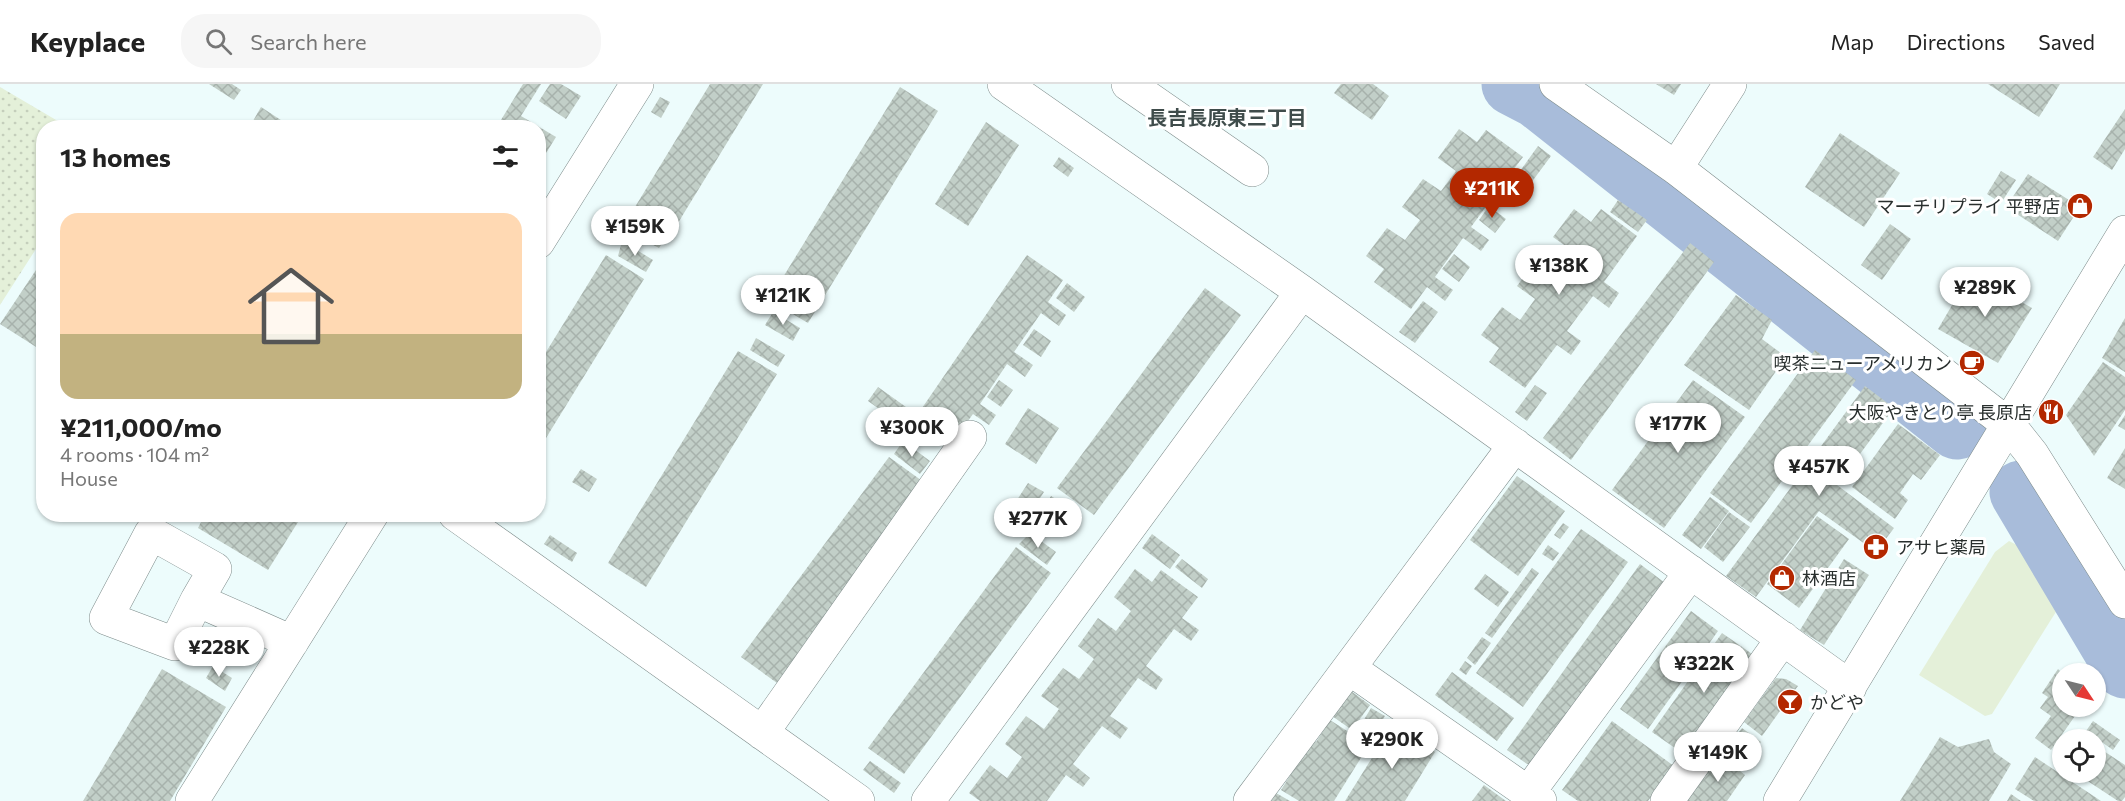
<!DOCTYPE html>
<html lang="en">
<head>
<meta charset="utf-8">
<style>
	:root { --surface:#fff; --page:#f6f6f6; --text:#222; --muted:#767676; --line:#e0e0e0; --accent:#b32800 }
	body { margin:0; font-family:Commissioner,"Noto Sans JP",sans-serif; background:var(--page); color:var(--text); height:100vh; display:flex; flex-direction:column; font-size:22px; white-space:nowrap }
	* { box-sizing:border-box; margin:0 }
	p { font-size:20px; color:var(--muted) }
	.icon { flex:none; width:33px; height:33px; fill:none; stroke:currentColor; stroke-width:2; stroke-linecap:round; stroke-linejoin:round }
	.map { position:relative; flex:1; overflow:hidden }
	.drawer { position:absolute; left:36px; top:36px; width:510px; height:402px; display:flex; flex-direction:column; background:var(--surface); border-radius:24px; box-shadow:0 2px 4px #0004 }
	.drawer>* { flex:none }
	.needle { width:39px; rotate:125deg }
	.fabs { position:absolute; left:2052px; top:579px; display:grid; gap:12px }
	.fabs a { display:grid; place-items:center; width:54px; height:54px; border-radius:50%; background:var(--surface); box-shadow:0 2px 4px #0004; font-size:30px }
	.price { position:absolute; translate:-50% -51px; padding:0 14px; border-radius:21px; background:#fff; color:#222; font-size:20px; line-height:39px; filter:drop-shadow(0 2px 3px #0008) }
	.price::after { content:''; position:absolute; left:50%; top:36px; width:18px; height:14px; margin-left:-9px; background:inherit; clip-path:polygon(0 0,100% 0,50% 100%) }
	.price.active { background:var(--accent); color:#fff }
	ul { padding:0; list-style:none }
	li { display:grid; align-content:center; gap:12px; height:318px; padding:0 24px }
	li+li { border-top:2px solid var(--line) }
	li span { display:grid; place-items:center; height:186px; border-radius:18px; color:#555 }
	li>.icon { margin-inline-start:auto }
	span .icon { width:108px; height:108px; fill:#fffc; stroke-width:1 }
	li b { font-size:26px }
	h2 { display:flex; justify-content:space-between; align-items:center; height:72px; padding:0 24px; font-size:26px }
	header { display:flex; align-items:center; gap:36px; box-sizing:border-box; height:84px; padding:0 30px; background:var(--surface); border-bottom:2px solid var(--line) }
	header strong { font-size:28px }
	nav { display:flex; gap:33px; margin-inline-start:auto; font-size:21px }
	.search { width:420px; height:54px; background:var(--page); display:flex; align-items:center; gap:15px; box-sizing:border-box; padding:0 21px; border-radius:24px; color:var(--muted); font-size:22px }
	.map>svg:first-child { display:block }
	.grass { fill:url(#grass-dots) }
	.park { fill:#e4f0d9 }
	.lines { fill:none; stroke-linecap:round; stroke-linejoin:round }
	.river { stroke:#a8bcda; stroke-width:63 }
	.building { fill:url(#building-cross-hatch) }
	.minor-casing { stroke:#7d8b8a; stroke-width:34 }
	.minor { stroke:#fff; stroke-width:33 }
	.labels { text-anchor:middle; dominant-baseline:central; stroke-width:6; stroke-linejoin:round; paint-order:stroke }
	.poi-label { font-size:18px; fill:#292f2e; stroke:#fff; text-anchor:end }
	.neighbourhood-label { font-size:20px; font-weight:bold; fill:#3f4c4b; stroke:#fff }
</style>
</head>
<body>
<header>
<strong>Keyplace</strong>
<div class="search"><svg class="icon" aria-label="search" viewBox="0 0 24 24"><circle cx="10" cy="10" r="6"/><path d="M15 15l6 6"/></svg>Search here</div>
<nav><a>Map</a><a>Directions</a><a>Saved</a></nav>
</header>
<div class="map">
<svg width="2125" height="717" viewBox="0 0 2125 717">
	<defs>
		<pattern id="grass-dots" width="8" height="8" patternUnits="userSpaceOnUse" patternTransform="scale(1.5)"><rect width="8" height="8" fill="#e4f0d9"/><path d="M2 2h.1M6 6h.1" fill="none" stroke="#c4cebb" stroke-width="1.8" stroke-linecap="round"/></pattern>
		<pattern id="building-cross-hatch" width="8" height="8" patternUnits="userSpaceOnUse" patternTransform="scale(1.5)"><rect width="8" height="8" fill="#c2cfc8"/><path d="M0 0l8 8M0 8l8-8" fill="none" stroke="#a7b2ac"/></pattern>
	</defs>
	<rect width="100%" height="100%" fill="#edfcfc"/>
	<path class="grass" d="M0,3L68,43L44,44L43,154L0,221Z"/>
	<path class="park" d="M2009,457L2023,464L2059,523L1992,630L1985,632L1919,591L1995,468Z"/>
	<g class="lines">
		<path class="river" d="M1513,0L1538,13L1957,344
			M2021,408L2125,583"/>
	</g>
	<path class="building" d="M209,0H232L241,6L234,16Z
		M523,0H541L521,32L556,53L538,82V44H496Z
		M550,0H561L581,12L566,35L539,17Z
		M710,0H763L673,147L635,123Z
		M1341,0H1373L1389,12L1372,36L1334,9Z
		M1656,0H1681L1674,11Z
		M1988,0H2060L2039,33Z
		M900,3L938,27L808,239L769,216Z
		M660,13L670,18L661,34L651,28Z
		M261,23L293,44H249Z
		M2125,25V65L2112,86L2093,73Z
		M986,38L1019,61L968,142L935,120Z
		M1459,45L1477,58L1486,46L1523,73L1507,94L1525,107L1517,118L1499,105L1471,143L1489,156L1481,167L1463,154L1435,193L1453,206L1445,217L1427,203L1411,225L1374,198L1384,185L1366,172L1387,144L1405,156L1420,136L1402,123L1423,95L1441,107L1456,87L1438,74Z
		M1840,49L1900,89L1864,143L1805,103Z
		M1538,62L1551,72L1528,103L1515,94Z
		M1059,73L1074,84L1068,93L1053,82Z
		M2001,87L2016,96L2001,119L1987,110Z
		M2028,90L2080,123L2058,157L2006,123Z
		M1618,116L1647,136L1638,148L1610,128Z
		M1489,122L1506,135L1495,149L1479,136Z
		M1574,125L1591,138L1601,125L1637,152L1604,198L1619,209L1609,224L1593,212L1567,247L1581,257L1571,271L1557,261L1525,304L1489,278L1499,264L1481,251L1502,223L1520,236L1535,215L1517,202L1538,174L1555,187L1571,166L1553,153Z
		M639,133L667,152L659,164L631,149Z
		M1890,140L1911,155L1882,196L1861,181Z
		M622,157L653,176L646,188L618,172Z
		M1690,159L1714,178L1571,376L1543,354Z
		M1454,170L1470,183L1459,198L1442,185Z
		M606,171L644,195L538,367V281Z
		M1027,171L1063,196L1048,218L1066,231L1059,242L1041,229L1014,268L1033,281L1025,293L1007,280L980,320L996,331L989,341L973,330L957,352L920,327Z
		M44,174V268L0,240Z
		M1971,189L2032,224L1998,279L1938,245Z
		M1067,199L1085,213L1074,228L1056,214Z
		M1205,204L1241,231L1094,431L1057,404Z
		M1736,211L1772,236L1762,255L1786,273L1749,326L1684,281Z
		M1423,217L1438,228L1415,259L1399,248Z
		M773,228L800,244L793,257L765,241Z
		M2125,234V288L2102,274Z
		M1034,245L1051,257L1041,273L1023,261Z
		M756,254L785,271L778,283L750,266Z
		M1815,266L1856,296L1751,439L1710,409Z
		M738,267L777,290L646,503L608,479Z
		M2103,278L2125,293V326L2094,372L2066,331Z
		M999,296L1013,306L1001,323L987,313Z
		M1693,296L1745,333L1664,444L1612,406Z
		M1535,301L1547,309L1527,337L1515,328Z
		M1865,302L1894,324L1837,401L1894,444L1876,468L1819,427L1756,513L1726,492Z
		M878,303L906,323L896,337L868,317Z
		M1028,324L1059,344L1036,380L1005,360Z
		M2125,331V346L2118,342Z
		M928,337L944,348L936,360L920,348Z
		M1898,340L1940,371L1921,396L1913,390L1900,409L1908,416L1895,435L1852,403Z
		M903,357L930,377L920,390L894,370Z
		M2125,364V405L2107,394Z
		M889,373L925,399L777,599L741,573Z
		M581,385L597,395L589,408L572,398Z
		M1517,392L1565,427L1518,492L1470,456Z
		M1028,399L1044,408L1031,428L1015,419Z
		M1051,412L1082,432L1074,444L1045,422Z
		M1710,413L1729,427L1701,465L1682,451Z
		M1729,428L1750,443L1723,478L1704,463Z
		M189,430H303L268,486L198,444L201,438Z
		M1817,432L1849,455L1799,524L1767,500Z
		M1563,439L1569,443L1560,455L1554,451Z
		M1581,445L1628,478L1523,623L1476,589Z
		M1030,449L1056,468L1047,481L1019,460Z
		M1152,450L1180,471L1170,485L1142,464Z
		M550,451L577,469L572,478L544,460Z
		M1548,461L1559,469L1553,477L1542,470Z
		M1016,463L1051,489L904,690L868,664Z
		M1182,475L1208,495L1202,504L1175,483Z
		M1844,475L1869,491L1824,561L1800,546Z
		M1640,480L1669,502L1540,682L1527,680L1507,666Z
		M1532,484L1539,489L1492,554L1485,549Z
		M1135,485L1152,498L1161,486L1198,513L1182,534L1199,546L1191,557L1174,545L1146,582L1163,595L1156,606L1138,594L1110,632L1128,644L1120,655L1102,642L1073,680L1090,694L1083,703L1066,691L1047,717H980L969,709L990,681L1007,694L1022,673L1005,660L1026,632L1044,645L1059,625L1041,612L1063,584L1079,595L1094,575L1078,562L1098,534L1116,547L1131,527L1114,513Z
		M1485,490L1509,508L1498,523L1474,505Z
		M1691,527L1718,547L1648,645L1620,625Z
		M1722,549L1755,572L1685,671L1652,648Z
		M1482,553L1491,559L1475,581L1467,574Z
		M1465,577L1472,582L1466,591L1459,586Z
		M213,582L232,594L225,607L206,594Z
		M162,585L226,623L170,717H83Z
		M2058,585L2062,589V622H2082L2051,666L2035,654L2051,632L2040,624L2048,613L2042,609Z
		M1452,588L1514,634L1497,657L1435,611Z
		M1776,594L1786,595L1798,602L1762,652L1744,638Z
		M1351,607L1370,621L1352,646L1332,632Z
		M1371,624L1385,632L1376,647L1362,639Z
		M1330,636L1369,661L1334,717H1299L1281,706L1313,655L1316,658Z
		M1612,637L1674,682L1648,717H1578L1562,706Z
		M2093,637L2120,656L2113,666L2086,647Z
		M1392,642L1435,668L1405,717H1345Z
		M1742,644L1761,658L1741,685L1721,671Z
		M1940,653L1958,663L1989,655L1994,668L2011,680L1989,717H1900Z
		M2096,662L2125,681V713L2122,717H2118L2074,688H2096Z
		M1720,671L1745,691L1727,717H1686Z
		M2035,673L2101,717H2034L2015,705Z
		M870,677L901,699L894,709L863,686Z
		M1484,701L1506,717H1472Z
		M1276,709L1290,717H1271Z
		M2011,710L2021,717H2007Z"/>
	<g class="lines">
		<g class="minor-casing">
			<path id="minor" d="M1004,0L1302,208L1850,603
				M1128,0L1252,86
				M1556,0L1676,84L2009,341L2032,370L2125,518
				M1676,84L1730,0
				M538,158L637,0
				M455,430L858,717
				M197,516L215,485L151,449L106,534L175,560L197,516L292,558
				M1349,584L1540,717
				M762,649L970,353
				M1528,709L1691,488
				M192,717L372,430
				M928,717L1302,208
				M1250,717L1515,361
				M1667,717L1783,554
				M1780,717L2125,148"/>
		</g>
		<use href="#minor" class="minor"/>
	</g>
	<defs>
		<g id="shop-disc" transform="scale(1.35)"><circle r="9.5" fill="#b32800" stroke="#fff"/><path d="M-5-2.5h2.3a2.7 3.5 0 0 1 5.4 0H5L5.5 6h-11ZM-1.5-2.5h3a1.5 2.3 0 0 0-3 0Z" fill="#fff"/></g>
		<g id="cafe-disc" transform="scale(1.35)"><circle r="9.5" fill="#b32800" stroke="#fff"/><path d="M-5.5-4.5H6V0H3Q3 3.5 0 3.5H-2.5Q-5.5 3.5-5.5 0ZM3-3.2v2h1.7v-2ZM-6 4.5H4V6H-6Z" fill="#fff"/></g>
		<g id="restaurant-disc" transform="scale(1.35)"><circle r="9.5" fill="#b32800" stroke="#fff"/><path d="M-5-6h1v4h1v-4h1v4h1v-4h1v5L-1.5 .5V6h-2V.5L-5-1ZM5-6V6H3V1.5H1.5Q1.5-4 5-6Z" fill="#fff"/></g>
		<g id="pharmacy-disc" transform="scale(1.35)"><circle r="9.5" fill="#b32800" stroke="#fff"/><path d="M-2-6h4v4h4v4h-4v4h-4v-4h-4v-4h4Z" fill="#fff"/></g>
		<g id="bar-disc" transform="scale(1.35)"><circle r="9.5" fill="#b32800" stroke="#fff"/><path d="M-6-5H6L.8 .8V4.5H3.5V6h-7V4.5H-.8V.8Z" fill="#fff"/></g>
	</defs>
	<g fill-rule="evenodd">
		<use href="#shop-disc" x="2080" y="122"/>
		<use href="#cafe-disc" x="1972" y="279"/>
		<use href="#restaurant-disc" x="2051" y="328"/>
		<use href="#pharmacy-disc" x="1876" y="463"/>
		<use href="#shop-disc" x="1782" y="494"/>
		<use href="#bar-disc" x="1790" y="618"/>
	</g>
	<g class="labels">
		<g class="poi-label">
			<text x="2060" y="122">マーチリプライ 平野店</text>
			<text x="1952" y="279">喫茶ニューアメリカン</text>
			<text x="2032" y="328">大阪やきとり亭 長原店</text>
			<text x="1896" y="463" text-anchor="start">アサヒ薬局</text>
			<text x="1802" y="494" text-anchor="start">林酒店</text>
			<text x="1810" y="618" text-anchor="start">かどや</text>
		</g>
		<g class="neighbourhood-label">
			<text x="1227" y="33">長吉長原東三丁目</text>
		</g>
	</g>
</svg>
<div class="fabs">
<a><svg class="needle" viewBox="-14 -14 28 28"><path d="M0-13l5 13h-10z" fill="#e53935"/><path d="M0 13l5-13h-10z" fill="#767676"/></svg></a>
<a><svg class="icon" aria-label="locate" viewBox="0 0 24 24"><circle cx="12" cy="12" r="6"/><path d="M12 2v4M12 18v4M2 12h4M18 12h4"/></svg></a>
</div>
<b class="price active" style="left:1492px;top:135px">¥211K</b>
<b class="price" style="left:635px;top:173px">¥159K</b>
<b class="price" style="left:1559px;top:212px">¥138K</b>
<b class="price" style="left:1985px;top:234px">¥289K</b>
<b class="price" style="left:783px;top:242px">¥121K</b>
<b class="price" style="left:1678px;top:370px">¥177K</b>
<b class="price" style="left:912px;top:374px">¥300K</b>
<b class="price" style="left:1819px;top:413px">¥457K</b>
<b class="price" style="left:1038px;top:465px">¥277K</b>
<b class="price" style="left:219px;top:594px">¥228K</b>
<b class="price" style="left:1704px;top:610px">¥322K</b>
<b class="price" style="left:1392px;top:686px">¥290K</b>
<b class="price" style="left:1718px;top:699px">¥149K</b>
<section class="drawer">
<h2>13 homes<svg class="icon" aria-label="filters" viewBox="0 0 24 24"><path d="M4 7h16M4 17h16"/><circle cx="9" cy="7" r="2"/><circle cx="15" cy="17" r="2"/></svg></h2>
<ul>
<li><span style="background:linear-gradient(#ffd9b3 65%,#c2b280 0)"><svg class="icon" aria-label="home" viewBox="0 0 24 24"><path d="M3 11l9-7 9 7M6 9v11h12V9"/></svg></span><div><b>¥211,000/mo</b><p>4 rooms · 104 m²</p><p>House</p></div></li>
</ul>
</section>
</div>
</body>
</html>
